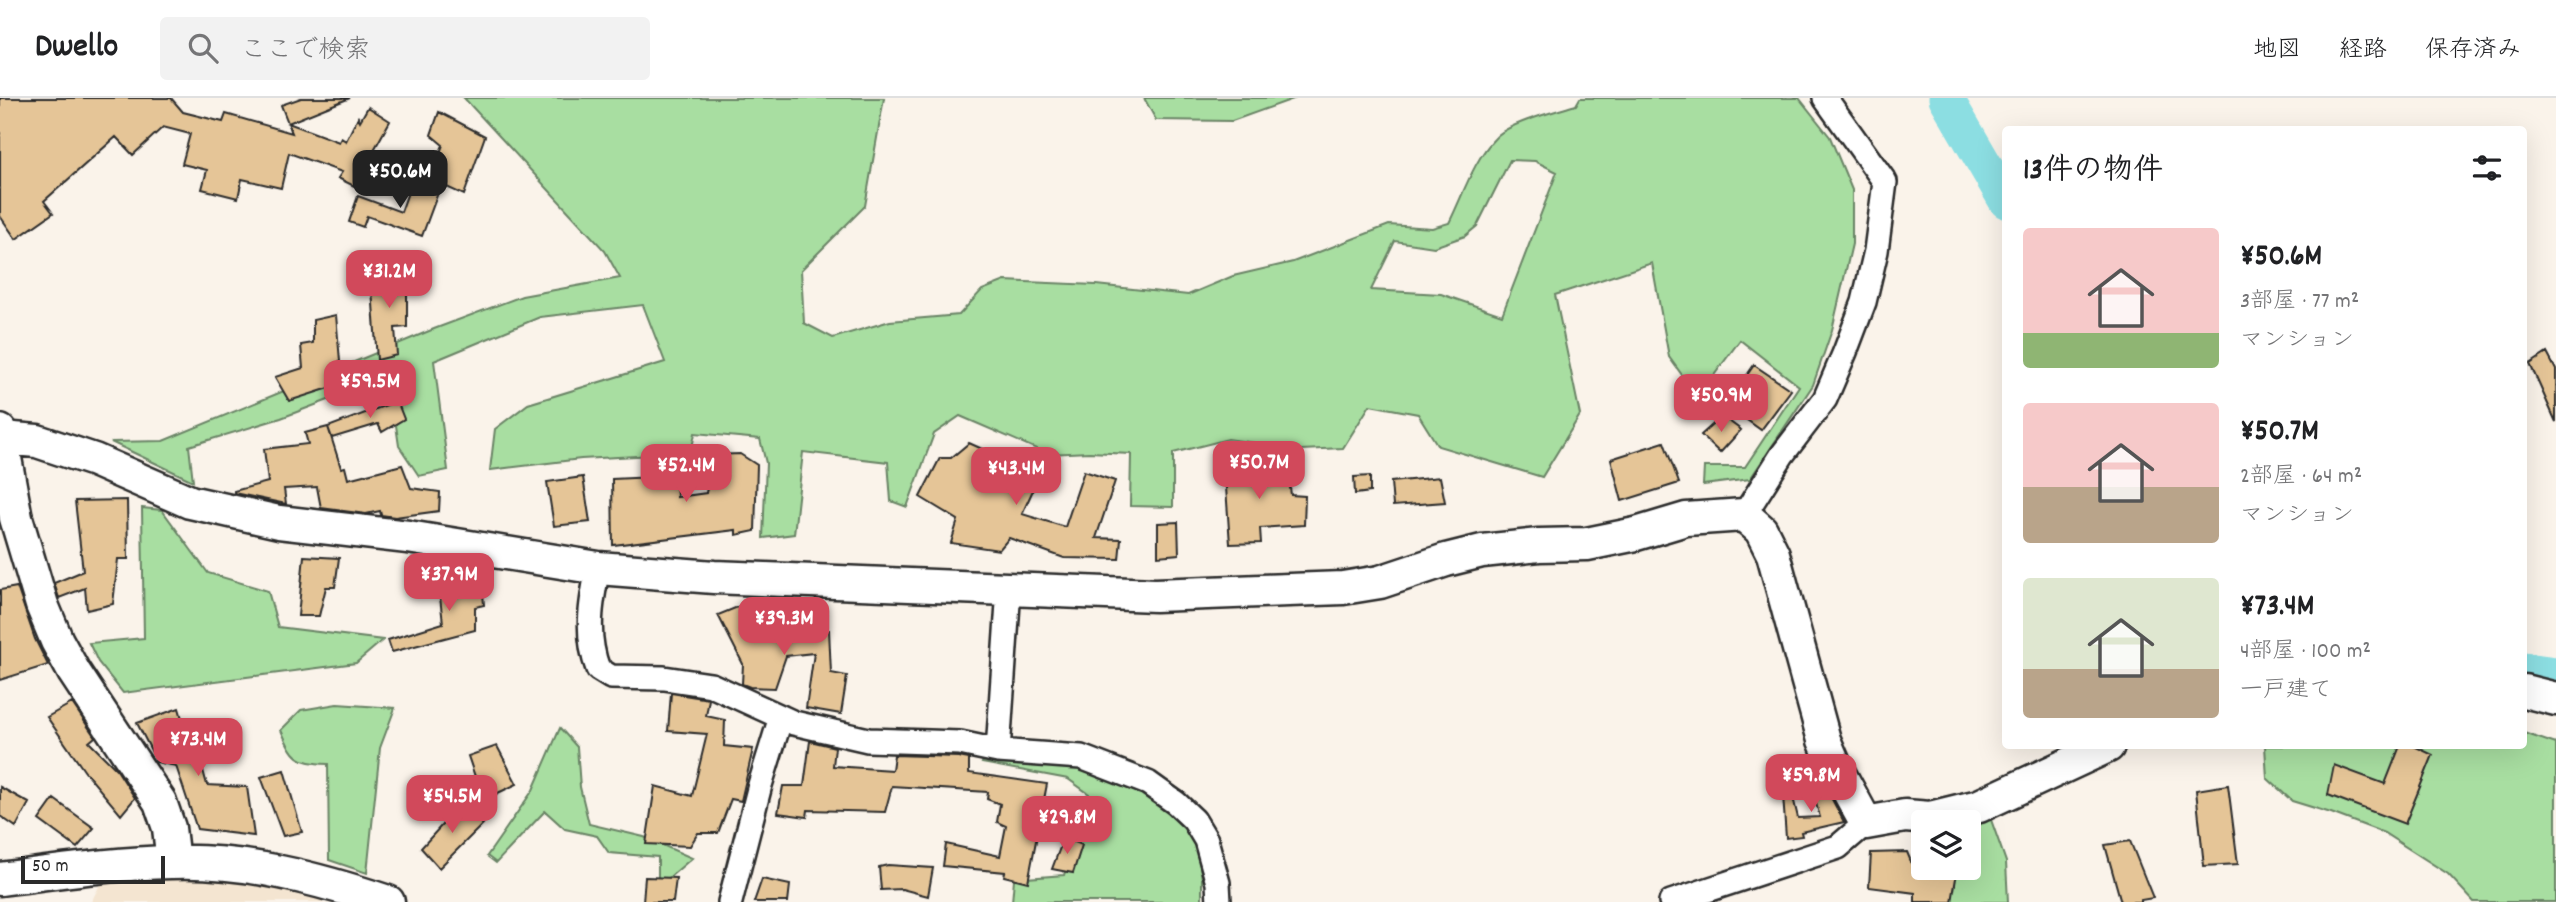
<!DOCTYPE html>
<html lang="ja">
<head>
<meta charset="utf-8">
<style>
	:root { --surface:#fff; --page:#f2f2f2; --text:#202124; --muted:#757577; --line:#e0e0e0; --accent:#d1495b }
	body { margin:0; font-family:Dekko,"Klee One",sans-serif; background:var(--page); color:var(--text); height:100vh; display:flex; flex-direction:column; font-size:26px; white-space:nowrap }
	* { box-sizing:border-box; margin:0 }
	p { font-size:23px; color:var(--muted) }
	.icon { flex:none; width:38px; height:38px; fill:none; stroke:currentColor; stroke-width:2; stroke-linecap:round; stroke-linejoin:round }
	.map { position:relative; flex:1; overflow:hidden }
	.side { position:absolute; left:2002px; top:28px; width:525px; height:623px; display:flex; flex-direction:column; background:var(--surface); border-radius:7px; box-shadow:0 7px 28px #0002 }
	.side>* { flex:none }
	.tools { position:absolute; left:1911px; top:712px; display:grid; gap:14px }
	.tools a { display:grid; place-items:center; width:70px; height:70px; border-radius:7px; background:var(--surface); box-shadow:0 7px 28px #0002; font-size:35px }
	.scale { position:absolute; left:21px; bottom:18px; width:144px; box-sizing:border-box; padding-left:7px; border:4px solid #2b2b2b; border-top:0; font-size:19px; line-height:24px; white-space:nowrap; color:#2b2b2b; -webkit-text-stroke:5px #fff; paint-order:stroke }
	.price { position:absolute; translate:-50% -60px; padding:0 16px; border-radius:14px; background:var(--accent); color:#fff; font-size:23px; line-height:46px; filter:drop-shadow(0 2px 4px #0008) }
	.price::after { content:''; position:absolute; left:50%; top:42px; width:21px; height:16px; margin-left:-10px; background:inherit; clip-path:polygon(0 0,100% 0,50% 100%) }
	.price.selected { background:#222; color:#fff }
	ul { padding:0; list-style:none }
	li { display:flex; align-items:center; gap:21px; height:175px; padding:0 21px }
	li span { display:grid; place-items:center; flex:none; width:196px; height:140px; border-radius:7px; color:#555 }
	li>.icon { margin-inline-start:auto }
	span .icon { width:84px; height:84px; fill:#fffc; stroke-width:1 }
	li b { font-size:30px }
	h2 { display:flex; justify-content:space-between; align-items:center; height:84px; padding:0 21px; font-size:30px }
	header { display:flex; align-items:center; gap:42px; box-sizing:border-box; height:98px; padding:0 35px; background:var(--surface); border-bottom:2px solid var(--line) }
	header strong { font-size:33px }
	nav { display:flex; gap:38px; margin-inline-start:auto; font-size:24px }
	.search { width:490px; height:63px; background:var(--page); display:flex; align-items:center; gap:18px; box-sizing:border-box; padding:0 24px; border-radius:7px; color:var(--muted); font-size:26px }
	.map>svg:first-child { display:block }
	.built { fill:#f4e5d1 }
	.green { fill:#a8dea1; stroke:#6a8466; stroke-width:2; fill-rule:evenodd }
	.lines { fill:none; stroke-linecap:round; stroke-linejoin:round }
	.river { stroke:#8cdee2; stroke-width:35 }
	.building { fill:#e5c597; stroke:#2b2b2b; stroke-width:2 }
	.street-casing { stroke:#2b2b2b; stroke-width:28 }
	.secondary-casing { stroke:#2b2b2b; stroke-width:37 }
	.street { stroke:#fff; stroke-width:23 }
	.secondary { stroke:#fff; stroke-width:32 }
</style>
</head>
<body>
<header>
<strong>Dwello</strong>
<div class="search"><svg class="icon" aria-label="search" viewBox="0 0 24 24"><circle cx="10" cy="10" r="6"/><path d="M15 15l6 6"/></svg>ここで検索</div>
<nav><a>地図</a><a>経路</a><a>保存済み</a></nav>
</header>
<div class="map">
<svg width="2556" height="804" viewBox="0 0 2556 804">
	<rect width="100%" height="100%" fill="#faf3ea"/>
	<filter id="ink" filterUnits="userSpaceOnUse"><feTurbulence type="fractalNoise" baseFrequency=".0143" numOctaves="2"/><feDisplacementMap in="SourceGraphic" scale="14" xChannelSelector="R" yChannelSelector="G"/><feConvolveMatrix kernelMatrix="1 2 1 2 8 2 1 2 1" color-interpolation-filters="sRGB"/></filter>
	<g filter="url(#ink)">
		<path class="built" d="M166,779L215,781L274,789L336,804H91L102,783Z"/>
		<path class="green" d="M464,0H884L865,108L801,172L804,225L833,240L890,223L959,217L982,192L1005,183L1096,187L1188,197L1233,178L1293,164L1389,127L1432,130L1449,125C1463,97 1474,61 1496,39C1509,25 1556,13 1576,7L1580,0H1799L1830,39L1852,92V146L1832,232L1813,287L1750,381L1703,387L1704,369H1745L1799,288L1740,242L1698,299L1669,259L1652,165L1555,197L1580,317L1542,379L1438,348L1418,316L1370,307L1343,350L1301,352L1228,341L1173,355V409L1130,408L1131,356L1089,354L1048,356L960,318L934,336L907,409L891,403L888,364L803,354L794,436L763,440L766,365L760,341L695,335L691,355L581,361L490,372L495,331L528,306L665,264L643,207L540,219L434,263L448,372L419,378L399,348L389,279L281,320L189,348L193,383L111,344L163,343L434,231L522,198L620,180L605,153ZM1510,62L1535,63L1557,74L1502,217L1441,196L1371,192L1395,143L1434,149L1465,138L1477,128Z
			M1144,0H1296L1232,23L1156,22Z
			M142,410L162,412L208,475L268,493L278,529L383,542L356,565L123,595L98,564L89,545L144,540Z
			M337,606L395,610L380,650L367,775L329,762L328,666C296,664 294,661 281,632L301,612Z
			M560,630L577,649L580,689L589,726L644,739L692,760L658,789V759L609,755L597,738L565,731L545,713L496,765L487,758L533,692Z
			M2524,635L2556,646V804H2474L2448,776L2384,735L2331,715L2292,703L2267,680L2265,648H2524Z
			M993,643L1023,646L1132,688L1168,711L1195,740L1202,780V804H1012L1014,781L1064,777L1089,696L1068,681L982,665Z
			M1990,719L2006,764L2008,804H1947L1955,770H1969V734L1974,721Z"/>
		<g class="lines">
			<path class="river" d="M1946,0L2006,103
				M2524,572L2556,576"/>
		</g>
		<path class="building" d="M0,0H171L183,14L223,24L226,16L292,35L281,7L301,0H350L288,25L339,44L341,40L346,43L358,19L360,23L368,9L390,23L354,88L338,80L342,74L289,55L281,90L242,81L238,100L202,91L207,72L182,66L190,36L163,29L133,57L116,39L44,103L53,115L16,141L0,118Z
			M439,14L485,38L464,97L429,81L443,47L431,37Z
			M412,83L439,92L422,138L367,118L363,129L349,124L358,98L401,114Z
			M407,173V229L395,230L397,257L377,262L371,177Z
			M336,217L342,286L289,303L275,279L303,270L301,247L313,245V222Z
			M2547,255L2556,272V324L2530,266Z
			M1754,267L1791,292L1761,332L1747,322L1758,308L1738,290Z
			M397,303L404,321L382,334L378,326L332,340L328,329Z
			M1722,318L1741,332L1720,355L1701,337Z
			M328,329L341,370L345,369L348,381L402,367L411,390L440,394L439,413L395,419L381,417L380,413L366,416L321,410L317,389L284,391L286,406L234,395V393L268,384L264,351L308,346L305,335Z
			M1664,344L1679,385L1622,403L1611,361Z
			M969,345L1040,377L1022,416L1065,429L1084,373L1115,383L1096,440L1121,441L1119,461L1064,460L1009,440L999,452L951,445L958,422L920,399L940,360H951Z
			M740,356L757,367L755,433L736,437V432L613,447L612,381L676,378L677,399L706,395L713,357Z
			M1255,358L1257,377L1288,374L1291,397L1305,398L1304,427L1260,430L1261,445L1230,446L1224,361Z
			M1370,378V394L1355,396L1354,379Z
			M583,379L590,424L554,428L547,384Z
			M1440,379L1445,404L1393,408L1391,384Z
			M127,402L128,461H118L113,506L87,512L85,490L59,500L54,485L83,473L75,403Z
			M1178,424L1179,456L1158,458V425Z
			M304,458L339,460L335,489H326L319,518H298Z
			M461,476L482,483L484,507L475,509V532L392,554L388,542L443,525L438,482Z
			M17,489L35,541L48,567L0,582V492Z
			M750,504L764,532H829L831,575L847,578L841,616L806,610L814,555L786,558L775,590L750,589L742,586L743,566L718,517Z
			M671,595L709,601L706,618L725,622L724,648L753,651L741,703L731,701L718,735H698L690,748L646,746L655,688L692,698L707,636L668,633Z
			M72,605L95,639L89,644L117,672L135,700L121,717L85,674L47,619Z
			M179,610L191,651L197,650L207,687L247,689L254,738L197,731L176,668L157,664L137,625Z
			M810,643L835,649L833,668L892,672L894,657L958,659L969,661V675L1047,686L1028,784L1004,778L1005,774L943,768L946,746L1000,758L1006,728L997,724L1000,706L987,701L988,694L892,688L885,714L808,712L807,719L778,715L783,688H804Z
			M497,648L517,686L483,702L468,658Z
			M2400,648H2414L2433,657L2405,726L2328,697L2334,667L2385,686Z
			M284,672L302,734L283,738L261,679Z
			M2228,687L2238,766L2204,768L2196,692Z
			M1825,688L1844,724L1801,734L1802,738L1786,740L1783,697L1792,695L1798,720L1820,719L1811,689Z
			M0,689L29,705L16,729L0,718Z
			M54,701L94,730L77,750L39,722Z
			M462,705L483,726L439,770L421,750Z
			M1064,739L1082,747L1073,775L1052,771Z
			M2130,743L2153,800L2141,802V804H2121L2105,747Z
			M1907,754L1912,766L1923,768V770L1957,774L1952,804H1915V795L1869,789L1871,755Z
			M888,767L933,770L928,798L902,791L881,792L879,769Z
			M645,779L676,780L673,804H643Z
			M762,781L790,787L788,804H754Z"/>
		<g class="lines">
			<g class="street-casing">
				<path id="street" d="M1744,417L1782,357L1825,301L1845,254L1864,204L1876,153L1885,84L1825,0
					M598,470C591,504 585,537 598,571L611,579L664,580L711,587L794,625L868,642L960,645L998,653L1081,659L1148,685L1176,705L1194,722L1206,742L1218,785L1219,804
					M998,653L1009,490
					M730,804L760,687L781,619
					M1671,804L1838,749L1866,725"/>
			</g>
			<g class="secondary-casing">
				<path id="secondary" d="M0,333L16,420L42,507L57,543L74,574L160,704L169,730L173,764
					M2,340L37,343L94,362L190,404L279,424L408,439L598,470L714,479L1155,497L1343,490L1380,484L1446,462L1482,453L1539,447L1587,446L1636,436L1686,421L1744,417L1761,432L1773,456L1824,642L1835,668L1866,725L1905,718L1930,720L1979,708L2108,648
					M2524,593L2556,601
					M0,781C57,774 114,765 171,764C244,761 319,781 388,804"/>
			</g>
			<use href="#street" class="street"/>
			<use href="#secondary" class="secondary"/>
		</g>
	</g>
</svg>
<div class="tools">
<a><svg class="icon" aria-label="layers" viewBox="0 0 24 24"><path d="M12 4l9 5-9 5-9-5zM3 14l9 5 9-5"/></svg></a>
</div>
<div class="scale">50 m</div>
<b class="price selected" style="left:400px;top:112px">¥50.6M</b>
<b class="price" style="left:389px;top:212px">¥31.2M</b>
<b class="price" style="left:370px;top:322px">¥59.5M</b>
<b class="price" style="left:1721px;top:336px">¥50.9M</b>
<b class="price" style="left:1259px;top:403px">¥50.7M</b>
<b class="price" style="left:686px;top:406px">¥52.4M</b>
<b class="price" style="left:1016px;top:409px">¥43.4M</b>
<b class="price" style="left:449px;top:515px">¥37.9M</b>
<b class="price" style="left:784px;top:559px">¥39.3M</b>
<b class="price" style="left:198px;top:680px">¥73.4M</b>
<b class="price" style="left:1811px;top:716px">¥59.8M</b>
<b class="price" style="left:452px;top:737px">¥54.5M</b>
<b class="price" style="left:1067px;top:758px">¥29.8M</b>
<section class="side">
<h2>13件の物件<svg class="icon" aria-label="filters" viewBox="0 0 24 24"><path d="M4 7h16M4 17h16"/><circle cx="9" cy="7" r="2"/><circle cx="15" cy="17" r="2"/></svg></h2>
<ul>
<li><span style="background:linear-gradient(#f6c9c9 75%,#8fb573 0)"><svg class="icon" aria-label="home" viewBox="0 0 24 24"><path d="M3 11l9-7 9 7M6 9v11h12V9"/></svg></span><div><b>¥50.6M</b><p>3部屋 · 77 m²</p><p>マンション</p></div></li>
<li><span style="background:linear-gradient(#f6c9c9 60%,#b9a48a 0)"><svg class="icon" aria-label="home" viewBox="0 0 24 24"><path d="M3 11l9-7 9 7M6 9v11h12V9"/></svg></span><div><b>¥50.7M</b><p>2部屋 · 64 m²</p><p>マンション</p></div></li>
<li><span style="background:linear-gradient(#dfe7d0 65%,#b9a48a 0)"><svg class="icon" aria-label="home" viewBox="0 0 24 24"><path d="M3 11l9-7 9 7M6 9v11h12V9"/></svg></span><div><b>¥73.4M</b><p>4部屋 · 100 m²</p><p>一戸建て</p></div></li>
</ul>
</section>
</div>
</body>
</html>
